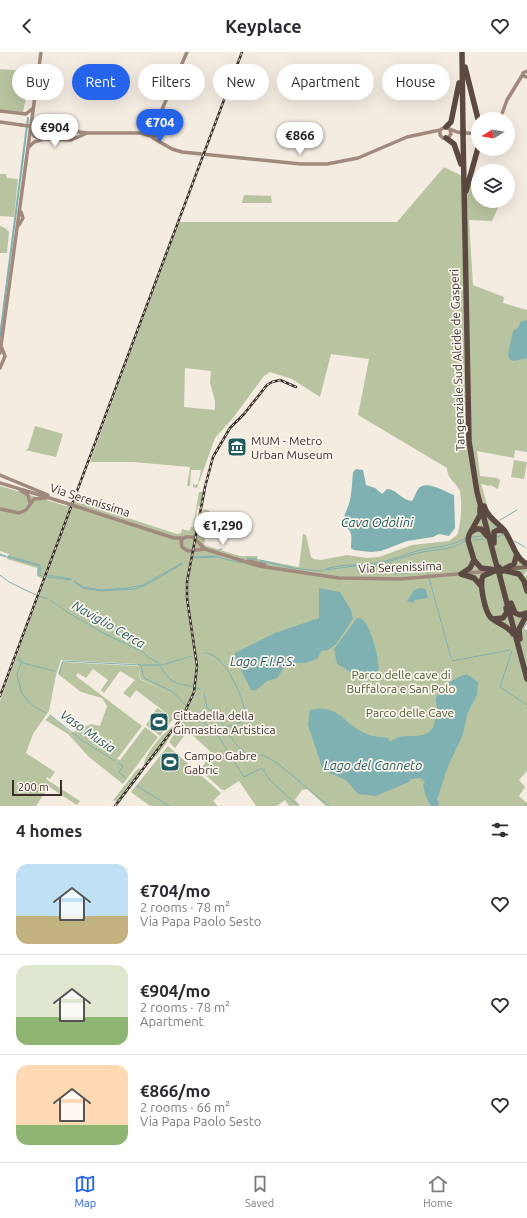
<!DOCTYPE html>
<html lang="en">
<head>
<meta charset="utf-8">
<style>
	:root { --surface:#fff; --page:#f7f7f7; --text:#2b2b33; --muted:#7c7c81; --line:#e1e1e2; --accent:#2563eb }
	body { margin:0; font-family:Ubuntu,sans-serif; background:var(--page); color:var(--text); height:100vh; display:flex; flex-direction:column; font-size:15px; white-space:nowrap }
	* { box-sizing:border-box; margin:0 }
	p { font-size:13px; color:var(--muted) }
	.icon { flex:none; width:22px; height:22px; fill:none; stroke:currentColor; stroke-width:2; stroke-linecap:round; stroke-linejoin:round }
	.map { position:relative; height:754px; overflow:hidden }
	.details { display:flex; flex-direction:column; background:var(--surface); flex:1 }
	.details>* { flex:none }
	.banner { position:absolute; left:12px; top:12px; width:503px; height:36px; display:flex; gap:8px }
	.needle { width:26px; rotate:259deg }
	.tools { position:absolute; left:471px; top:60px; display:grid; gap:8px }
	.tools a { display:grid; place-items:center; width:44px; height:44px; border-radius:50%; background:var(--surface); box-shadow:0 4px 16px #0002; font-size:20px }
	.scale { position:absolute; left:12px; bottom:10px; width:50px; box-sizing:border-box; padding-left:4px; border:2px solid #3b302b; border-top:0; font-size:11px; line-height:14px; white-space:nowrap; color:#3b302b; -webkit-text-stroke:3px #fbf5ee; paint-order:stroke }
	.price { position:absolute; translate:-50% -34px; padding:0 9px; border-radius:14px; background:#fff; color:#222; font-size:13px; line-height:26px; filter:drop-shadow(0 1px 2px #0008) }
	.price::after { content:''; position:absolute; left:50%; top:24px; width:12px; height:9px; margin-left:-6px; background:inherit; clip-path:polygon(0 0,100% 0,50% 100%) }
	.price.current { background:var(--accent); color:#fff }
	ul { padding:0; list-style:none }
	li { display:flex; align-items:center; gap:12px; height:100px; padding:0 16px }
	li+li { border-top:1px solid var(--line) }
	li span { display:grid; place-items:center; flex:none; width:112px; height:80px; border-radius:12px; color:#555 }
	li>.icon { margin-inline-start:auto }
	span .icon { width:48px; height:48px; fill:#fffc; stroke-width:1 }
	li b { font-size:17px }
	h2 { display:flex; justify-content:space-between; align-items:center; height:48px; padding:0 16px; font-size:17px }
	.chip { padding:0 14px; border-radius:18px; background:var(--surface); box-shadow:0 4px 16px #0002; font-size:14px; line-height:36px }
	.chip.current { background:var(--accent); color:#fff }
	header { display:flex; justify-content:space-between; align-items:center; height:52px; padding:0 16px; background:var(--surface); font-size:18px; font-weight:700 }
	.tabs { display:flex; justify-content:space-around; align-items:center; height:56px; border-top:1px solid var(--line); background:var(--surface); font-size:11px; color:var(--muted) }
	.tabs a { display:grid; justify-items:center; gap:2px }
	.tabs .current { color:var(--accent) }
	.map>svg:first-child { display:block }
	.green { fill:#b8c4a0; fill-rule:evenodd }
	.water { fill:#7fb0b2 }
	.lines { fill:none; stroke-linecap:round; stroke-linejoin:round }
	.stream { stroke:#7fb0b2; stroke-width:1 }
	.canal { stroke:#7fb0b2; stroke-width:2 }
	.secondary { stroke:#a18a7d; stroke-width:3.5 }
	.primary { stroke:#7d675c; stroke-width:4 }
	.highway { stroke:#5c4a42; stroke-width:5.5 }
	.rail-casing { stroke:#3b302b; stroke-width:2.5 }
	.rail { stroke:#fbf5ee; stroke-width:1; stroke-dasharray:3; stroke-linecap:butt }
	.secondary-bridge { stroke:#a18a7d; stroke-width:3.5 }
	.highway-bridge { stroke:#5c4a42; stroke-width:5.5 }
	.labels { text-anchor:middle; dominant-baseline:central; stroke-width:3.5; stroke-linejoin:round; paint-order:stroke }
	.street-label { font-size:12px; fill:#3b302b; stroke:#fbf5ee }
	.poi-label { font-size:12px; fill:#3b302b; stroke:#fbf5ee; text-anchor:start }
	.park-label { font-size:12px; fill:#4a5a2e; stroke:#fbf5ee }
	.water-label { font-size:13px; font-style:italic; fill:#1f5a5e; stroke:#fbf5ee }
</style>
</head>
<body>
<header><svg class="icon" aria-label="back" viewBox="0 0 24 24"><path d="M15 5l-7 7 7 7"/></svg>Keyplace<svg class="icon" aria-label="heart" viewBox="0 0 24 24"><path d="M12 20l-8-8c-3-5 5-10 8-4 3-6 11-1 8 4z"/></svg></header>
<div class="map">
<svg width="527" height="754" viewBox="0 0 527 754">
	<rect width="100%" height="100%" fill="#f4ebe1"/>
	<path class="green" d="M0,17L25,19L24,30L29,31L23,60L0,58Z
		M444,115L478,132V149H501L492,169L469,168L473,233L504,245L503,251L527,258V400L515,398L514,406L477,399L480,424L497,426L500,428L498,437L490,433L489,434L481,432L489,459L520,505L527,511V519L524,523L525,526L527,521V570L523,578L527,579V719L519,728L525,735L519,744L527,751V754H326L307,737L302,738L295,748L300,753L289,754L285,748L277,754H256L239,729L225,738H222L200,718L212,701L188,679L175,696L169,690L189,660C184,666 178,669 171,665L173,667L160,684L146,673L157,656L170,664L136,638L130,646L123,641L135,628L120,619L104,641L101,638L108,628L93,617L86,626L78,621L76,624L142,674L117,707L120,708L145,675L158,685L123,732L89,705L68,682L45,668L50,663L71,681L91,672L100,674L107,654L102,646L81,640L58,622L62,610L138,614L141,628L170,641L140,627L138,612L61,608L56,623L49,659L33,682L26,701L55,720L50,727L47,725L46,727L80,749L77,753L43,731L42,733L48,736L36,754H0V649L45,528L37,524V516L7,507L9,502L0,499V434L66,454L76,449L177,482L181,481L182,477L189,479L191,475H193L199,440L206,439L203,455L198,454L194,473L200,474L203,457L210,459L204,493L240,504H258L257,507L299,515L303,482L306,483L311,505L314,507L321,508L347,503L367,506L379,505L412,493L449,489L457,483C461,475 463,445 459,437C455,430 447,426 447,416L358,363L369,307L331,302L320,345L292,327L270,320L264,324L233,366L215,386L197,436L193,435V431L195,433L198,432L201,418H191L190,434H187L190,415L133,410H90L179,170H397ZM185,316L211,319L210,331L215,349V358L184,355Z
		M0,122H6L7,126L18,127L14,165L0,164Z
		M244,143L271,144L272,151H242Z
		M0,174L5,176L9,180L7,201H0Z
		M35,374L63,382L56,405L25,398L28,397Z
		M514,408L527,410L524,427L511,425Z
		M172,675H174C172,685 154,711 144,713C144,703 163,681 172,675Z
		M168,694L221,741L213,749L218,754H150L131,740Z
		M139,716L143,719L140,724L117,754L118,751L114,748L111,751L135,720Z"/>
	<path class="water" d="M527,268V306L514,309L509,307L508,302L513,279L519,275L520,270Z
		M356,417L363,418L366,433L375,436L382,442L387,437C397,437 401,448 412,449C415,445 416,438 420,435C429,429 446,440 454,443L455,476L449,484L439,482L433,485L407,489L381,499L371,500L354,498L351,496C351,485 354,481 344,473C343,464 346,460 349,452C352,442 352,430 353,420Z
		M319,536L340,540L351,558L353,567L336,592L328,598L321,599L318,606L314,608L305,611H294L285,614L277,626L267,629L256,638H251L235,606V601L275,581L319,566Z
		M420,536L426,537L428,546L415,548L414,551L407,549L414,538Z
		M357,566C359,566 361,566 363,568C371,574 384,618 376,625H359L337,612L334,597Z
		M467,622L478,630L477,643L468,660L462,685L448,714L437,748L439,750L438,754H431C424,744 426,742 423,733L425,730L420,726L411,727L409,730L376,744L358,742L346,728L323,718L308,673L310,658C340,651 343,673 367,682C373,685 382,685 388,686L389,689C394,689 395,686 399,685C410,682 423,688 433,676C433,670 437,667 437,661C438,657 436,653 436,648C437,635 457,625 467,622Z"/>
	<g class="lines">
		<path class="stream" d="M500,468L517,458
			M493,475L495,474
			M472,485L483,484
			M497,485L503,483
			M473,488L485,487
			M514,489L525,495
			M219,498L220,497H222
			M0,502L6,504
			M0,503L6,505
			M8,504L40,513V520L42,522
			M7,505L39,514L38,522L42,524
			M193,505L217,504
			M193,506L217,505L241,511
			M247,506L257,507
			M250,507L256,508
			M260,508L292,516L320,519
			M260,509L293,516
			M391,511L395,522L427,519L428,523
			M364,513C384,513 399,506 418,501C434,497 451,499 465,489
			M326,518L361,513
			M321,519C338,511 358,514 376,511C390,509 403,503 417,499C434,494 450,496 465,486
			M0,523L9,530L36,543
			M47,523L71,527
			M47,525L71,528
			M429,526L451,606
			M74,529L83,535L101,538L128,536L143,533L182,511
			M74,530L83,536L101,539L135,537L146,533L182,512
			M39,544L48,547
			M50,548L67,560L105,582L143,600L148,605L159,611
			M527,571L523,577L527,579
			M512,599L500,635L527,653
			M204,601C226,600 245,650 247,668L226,675
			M19,605L23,611L55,619
			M18,607L21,611L17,623L22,642L33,654L46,661
			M452,609L510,598
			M142,613H162L192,604
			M160,614C174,637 178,629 200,637
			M59,621L63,609L141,613L144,626L173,640L190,658
			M204,641L207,656C225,666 233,701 254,705C257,705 260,703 263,703L277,711L329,754
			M192,660L217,682L244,725L262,716L270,728L298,754
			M50,663L83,689L115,709
			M118,711L123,714L119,720L125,726
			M129,729L133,732
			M137,734L169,754"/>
		<path class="canal" d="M32,45L30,38L33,34
			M0,284L28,66"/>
		<path class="secondary" d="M527,19L523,21L524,24L527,25
			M0,59L26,62L32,57
			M500,67L507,48L523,22
			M0,70L21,73
			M38,75L88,81H141L154,85L158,81L157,69L187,0
			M31,76L34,84L43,87L71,88L85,82
			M450,78L451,82L448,86H443L440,83V78L445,75L457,80L478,82
			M148,83L149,77L153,76L156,77
			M153,86L172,97L182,100L301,112H327L358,106L407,85L440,78
			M28,96L34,90L41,88
			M19,173L23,166L21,160
			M0,301L41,0
			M0,316L5,304L2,296
			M0,423L48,443
			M0,431L69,452
			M20,438L28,443L30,451
			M75,454L174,486H183
			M0,457L19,461L26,458L34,447L46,446
			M205,497L193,485H186L181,488L182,495L188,499L205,497L259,514L339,526L401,527L490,519
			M248,509L265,513"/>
		<path class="primary" d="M506,517L527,515"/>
		<path class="highway" d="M462,0L463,78
			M465,15L478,67
			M446,75L451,70L459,31
			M463,82L469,389L477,440L497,515
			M446,86L454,92L461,112
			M466,139L478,96
			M484,454C487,465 497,470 504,478C512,488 515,507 527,512
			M480,456V463L469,483L468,488L474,508L481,516L497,518
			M471,480L476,477H481L487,484
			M494,491V480L498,478L504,479
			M497,518L483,524C479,532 485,560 491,566C498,572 509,574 513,582
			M502,518L519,522L524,529L527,539
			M502,518L514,512L517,502
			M499,521L527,627
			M461,522L474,526L481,534
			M461,522L470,516L474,508
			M511,551L515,561L520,563L527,561
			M493,567L503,566L507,560L506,556
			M520,587L519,577L527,562"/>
		<g class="rail-casing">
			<path id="rail" d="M0,644L242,0
				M115,754L183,664L194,640L197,614L187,546V530L205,435L213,405L230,376L244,362L267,333L272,330L280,328L296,335"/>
		</g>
		<use href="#rail" class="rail"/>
		<path class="secondary-bridge" d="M21,73L38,75
			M69,452L75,454"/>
		<path class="highway-bridge" d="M463,78V82
			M499,515L501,520"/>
	</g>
	<defs>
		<g id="museum-square" transform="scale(1)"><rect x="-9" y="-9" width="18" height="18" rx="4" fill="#1f5a5e" stroke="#fbf5ee"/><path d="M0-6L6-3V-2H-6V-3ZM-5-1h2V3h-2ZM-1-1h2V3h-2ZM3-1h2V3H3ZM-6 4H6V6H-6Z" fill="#fff"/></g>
		<g id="stadium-square" transform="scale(1)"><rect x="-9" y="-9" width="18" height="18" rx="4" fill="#1f5a5e" stroke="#fbf5ee"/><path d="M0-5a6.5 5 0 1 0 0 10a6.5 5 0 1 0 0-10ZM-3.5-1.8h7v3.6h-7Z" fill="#fff"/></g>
	</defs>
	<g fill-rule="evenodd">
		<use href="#museum-square" x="237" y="395"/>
		<use href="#stadium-square" x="159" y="670"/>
		<use href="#stadium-square" x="170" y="710"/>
	</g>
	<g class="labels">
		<g class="street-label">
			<text transform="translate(457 308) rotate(-92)">Tangenziale Sud Alcide de Gasperi</text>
			<text transform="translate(90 448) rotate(18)">Via Serenissima</text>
			<text transform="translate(400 515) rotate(-2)">Via Serenissima</text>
		</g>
		<g class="poi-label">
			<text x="251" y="388">MUM - Metro<tspan x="251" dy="14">Urban Museum</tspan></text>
			<text x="173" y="663">Cittadella della<tspan x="173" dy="14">Ginnastica Artistica</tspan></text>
			<text x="184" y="703">Campo Gabre<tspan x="184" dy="14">Gabric</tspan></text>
		</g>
		<g class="park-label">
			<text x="401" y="622">Parco delle cave di<tspan x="401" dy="14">Buffalora e San Polo</tspan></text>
			<text x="410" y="660">Parco delle Cave</text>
		</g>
		<g class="water-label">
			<text x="377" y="470">Cava Odolini</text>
			<text transform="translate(109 572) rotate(30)">Naviglio Cerca</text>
			<text x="263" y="609">Lago F.I.P.S.</text>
			<text transform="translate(88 679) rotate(35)">Vaso Musia</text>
			<text x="373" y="713">Lago del Canneto</text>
		</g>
	</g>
</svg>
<div class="tools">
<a><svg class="needle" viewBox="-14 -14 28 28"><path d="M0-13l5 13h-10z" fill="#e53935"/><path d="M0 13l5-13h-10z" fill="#7c7c81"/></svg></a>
<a><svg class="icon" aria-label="layers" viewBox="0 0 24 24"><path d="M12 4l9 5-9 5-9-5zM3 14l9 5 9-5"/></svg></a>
</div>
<div class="scale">200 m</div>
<b class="price current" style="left:160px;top:91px">€704</b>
<b class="price" style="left:55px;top:96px">€904</b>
<b class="price" style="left:300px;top:104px">€866</b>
<b class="price" style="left:223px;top:494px">€1,290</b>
<div class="banner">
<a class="chip">Buy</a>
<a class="chip current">Rent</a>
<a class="chip">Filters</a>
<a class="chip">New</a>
<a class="chip">Apartment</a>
<a class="chip">House</a>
</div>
</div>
<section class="details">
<h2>4 homes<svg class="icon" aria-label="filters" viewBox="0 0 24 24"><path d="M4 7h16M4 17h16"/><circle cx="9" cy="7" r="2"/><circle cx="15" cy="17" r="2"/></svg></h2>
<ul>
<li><span style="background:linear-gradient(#bfe0f5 65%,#c2b280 0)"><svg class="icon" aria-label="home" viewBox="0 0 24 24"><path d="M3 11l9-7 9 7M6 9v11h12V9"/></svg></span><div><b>€704/mo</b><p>2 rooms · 78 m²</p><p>Via Papa Paolo Sesto</p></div><svg class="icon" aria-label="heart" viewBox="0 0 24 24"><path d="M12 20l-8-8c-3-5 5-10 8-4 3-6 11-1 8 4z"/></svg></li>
<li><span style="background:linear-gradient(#dfe7d0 65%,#8fb573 0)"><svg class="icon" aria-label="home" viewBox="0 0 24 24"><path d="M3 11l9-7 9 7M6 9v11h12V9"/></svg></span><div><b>€904/mo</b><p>2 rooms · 78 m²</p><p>Apartment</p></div><svg class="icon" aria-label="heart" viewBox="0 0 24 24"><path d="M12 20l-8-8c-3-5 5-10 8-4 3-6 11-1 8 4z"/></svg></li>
<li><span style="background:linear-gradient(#ffd9b3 75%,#8fb573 0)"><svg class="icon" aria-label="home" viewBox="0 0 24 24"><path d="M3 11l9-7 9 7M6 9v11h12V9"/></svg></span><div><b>€866/mo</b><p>2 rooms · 66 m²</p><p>Via Papa Paolo Sesto</p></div><svg class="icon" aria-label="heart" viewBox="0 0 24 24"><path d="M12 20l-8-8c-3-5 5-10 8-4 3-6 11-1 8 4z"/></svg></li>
</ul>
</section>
<nav class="tabs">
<a class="current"><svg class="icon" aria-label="map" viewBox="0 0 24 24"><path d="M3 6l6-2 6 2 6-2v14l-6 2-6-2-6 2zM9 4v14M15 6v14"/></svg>Map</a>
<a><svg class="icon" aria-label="saved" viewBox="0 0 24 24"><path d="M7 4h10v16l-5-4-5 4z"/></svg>Saved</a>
<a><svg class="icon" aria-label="home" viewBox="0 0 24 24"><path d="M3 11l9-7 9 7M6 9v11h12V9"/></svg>Home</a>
</nav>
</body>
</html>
